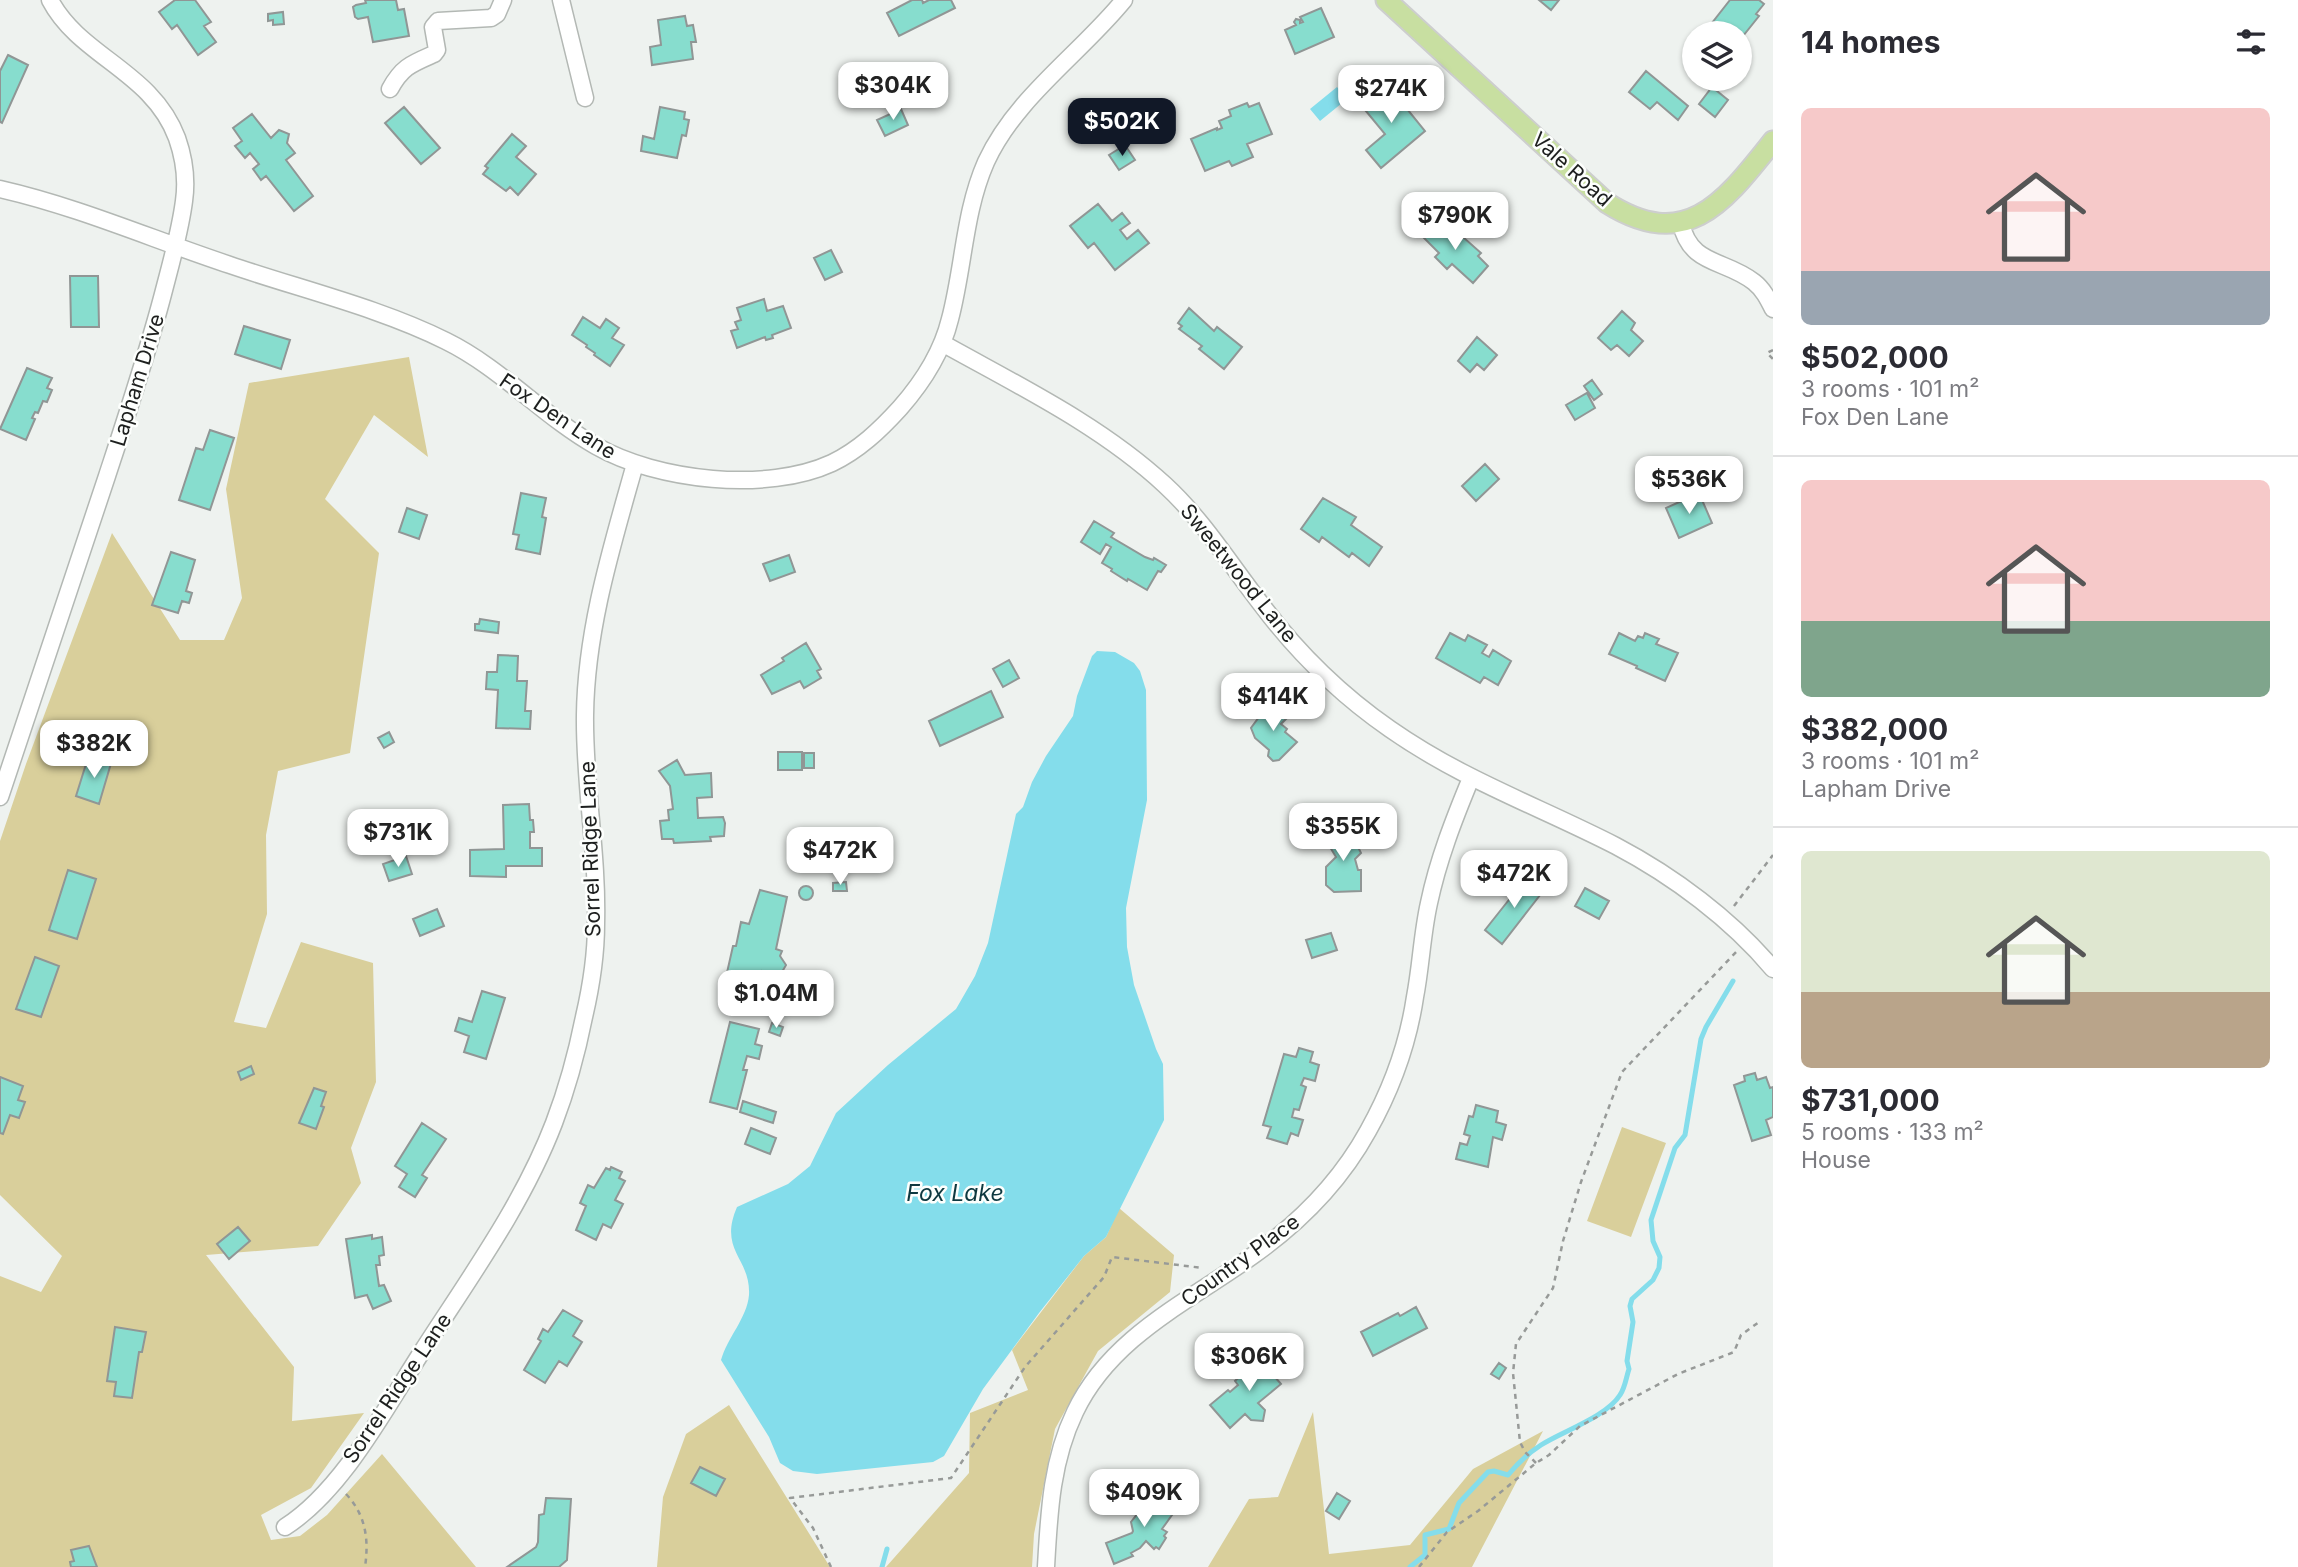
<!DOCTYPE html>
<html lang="en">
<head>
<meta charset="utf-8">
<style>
	:root { --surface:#fff; --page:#f2f2f3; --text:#2b2b33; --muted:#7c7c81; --line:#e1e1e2; --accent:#111827 }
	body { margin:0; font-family:Inter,sans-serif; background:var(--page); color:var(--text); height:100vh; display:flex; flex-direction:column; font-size:26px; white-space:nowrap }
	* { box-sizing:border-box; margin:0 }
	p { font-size:23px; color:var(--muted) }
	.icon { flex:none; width:38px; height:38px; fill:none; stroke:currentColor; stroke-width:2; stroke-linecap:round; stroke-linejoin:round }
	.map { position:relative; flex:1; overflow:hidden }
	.sheet { display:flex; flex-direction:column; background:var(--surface); width:525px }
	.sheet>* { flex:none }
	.buttons { position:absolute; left:1682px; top:21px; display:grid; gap:14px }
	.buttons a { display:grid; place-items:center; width:70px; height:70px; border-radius:50%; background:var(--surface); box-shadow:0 2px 5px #0004; font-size:35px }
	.price { position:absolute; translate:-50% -60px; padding:0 16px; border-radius:14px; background:#fff; color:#222; font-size:23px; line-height:46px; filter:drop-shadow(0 2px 4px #0008) }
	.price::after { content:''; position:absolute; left:50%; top:42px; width:21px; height:16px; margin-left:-10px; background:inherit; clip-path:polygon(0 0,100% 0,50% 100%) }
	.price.active { background:var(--accent); color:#fff }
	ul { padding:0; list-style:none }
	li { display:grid; align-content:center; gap:14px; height:371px; padding:0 28px }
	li+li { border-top:2px solid var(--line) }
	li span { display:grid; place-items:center; height:217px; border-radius:10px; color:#555 }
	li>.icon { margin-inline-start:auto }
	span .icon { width:126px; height:126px; fill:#fffc; stroke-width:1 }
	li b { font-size:30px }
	h2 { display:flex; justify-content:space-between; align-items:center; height:84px; padding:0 28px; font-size:30px }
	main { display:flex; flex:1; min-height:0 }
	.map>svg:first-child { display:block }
	.green { fill:#d9cf9b }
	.water { fill:#84ddeb }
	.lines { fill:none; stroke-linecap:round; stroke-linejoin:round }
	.stream { stroke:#84ddeb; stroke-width:5 }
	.building { fill:#87ddce; stroke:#909695; stroke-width:2 }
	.minor-casing { stroke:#b3b8b4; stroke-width:19 }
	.major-casing { stroke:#cdcece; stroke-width:23 }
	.path { stroke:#979a98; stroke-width:2.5; stroke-dasharray:5 5; stroke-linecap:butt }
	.minor { stroke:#fff; stroke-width:16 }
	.major { stroke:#c8dfa1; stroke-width:19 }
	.labels { text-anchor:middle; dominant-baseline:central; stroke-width:5; stroke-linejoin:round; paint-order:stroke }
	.street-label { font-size:21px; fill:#1d1f1e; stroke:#fdfffd }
	.water-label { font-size:23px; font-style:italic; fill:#0e3940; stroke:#fdfffd }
</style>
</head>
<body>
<main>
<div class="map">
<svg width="1773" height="1567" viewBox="0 0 1773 1567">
	<rect width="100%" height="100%" fill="#eef2ef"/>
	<path class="green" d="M409,357L428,457L374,415L325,499L379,553L350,753L278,771L266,835L267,914L234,1022L266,1028L301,942L373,963L376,1082L351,1148L361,1183L318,1246L206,1255L294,1367L292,1421L364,1413L311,1488L261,1515L271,1540L300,1536L327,1515L382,1454L476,1567H0V1276L41,1292L62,1256L0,1195V841L26,764L112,533L180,640H224L242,598L226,489L249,383Z
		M1622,1127L1666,1143L1631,1237L1587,1221Z
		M1119,1208L1174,1255L1170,1292L1098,1351L1055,1429L1034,1534L1032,1567H886L969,1473L970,1413L1028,1390L1012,1350L1084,1256L1106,1237Z
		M729,1405L830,1567H657L663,1497L686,1434Z
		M1313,1412L1329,1554L1410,1545L1473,1469L1543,1431L1472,1567H1208L1249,1499L1278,1497Z"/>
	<path class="water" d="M1337,87L1347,99L1320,121L1310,109Z
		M1097,651L1115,652L1134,663L1140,671L1146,690L1147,800L1126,908L1127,947L1134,985L1156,1049L1163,1064L1164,1120L1106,1237L1084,1256L1039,1313L983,1389L944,1456L933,1462L817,1474L793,1471L780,1463L769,1437L721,1360C727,1338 747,1318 749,1295C751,1258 718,1251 737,1207L788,1184L810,1166L836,1113L888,1065L956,1009L975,976L988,943L1016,814L1023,807L1032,782L1046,756L1073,716L1077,696L1092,656Z"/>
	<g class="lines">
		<path class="stream" d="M882,1567L887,1549
			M1410,1567L1425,1555V1535L1449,1529L1459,1503L1488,1472L1494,1471L1508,1475C1518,1463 1527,1454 1541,1445C1563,1431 1606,1417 1620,1395C1625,1388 1626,1378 1629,1369L1627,1361L1633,1322L1630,1306L1632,1299L1653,1280L1659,1268L1660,1257L1653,1241L1651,1220L1675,1148L1685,1135L1701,1039L1706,1027L1733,981"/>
	</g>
	<path class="building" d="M175,0H195L211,22L204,26L216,42L198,55L177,25L172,29L159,12Z
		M365,0H396L398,10L404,9L409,36L373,42L368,17L358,19L355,17L353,7L356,5L366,3Z
		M912,0H922L923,3L929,0H951L955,8L899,36L887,13Z
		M1539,0H1559L1551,10Z
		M1730,0H1759L1764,4L1756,14L1759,16L1743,36L1740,33H1715L1708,28Z
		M1321,8L1334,37L1295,54L1285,30L1296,25L1294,22L1296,19L1300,20V23L1303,22L1300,17Z
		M283,12L284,24L273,25V20L268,21V14Z
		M685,16L687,26L693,25L696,42H691L693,59L652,65L650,47L661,45L658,20Z
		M8,55L28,65L2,123L0,122V71Z
		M1646,71L1688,106L1678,120L1657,102L1650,109L1629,92Z
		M1386,83L1425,131L1381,168L1366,150L1385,134L1361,105Z
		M1712,87L1728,100L1715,117L1699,104Z
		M1247,103L1249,107L1259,103L1272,134L1247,144L1253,157L1232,166L1229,161L1205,171L1191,139L1217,128V130L1222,128L1219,121L1231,116L1229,110Z
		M404,107L440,148L421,164L385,123Z
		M660,107L685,112L684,119L689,120L686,136L682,135L677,158L641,151L643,136L654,139Z
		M901,109L908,125L885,136L877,120Z
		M252,114L271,138L279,130L289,134L287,143L295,153L286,160L313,196L294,211L266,176L261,180L253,169L259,164L250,153L245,158L235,146L242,141L233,128Z
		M512,134L526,146L516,157L536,174L518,195L510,187L506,191L483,174L488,168L485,166Z
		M1125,145L1135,160L1119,170L1109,155Z
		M1098,204L1112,221L1122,213L1130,223L1120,230L1127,239L1138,230L1149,243L1115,270L1094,243L1088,248L1070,226Z
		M1434,220L1459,241L1463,237L1481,253L1478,256L1488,266L1473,283L1452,264L1447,269L1435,257L1439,253L1421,235Z
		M831,250L842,272L825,280L814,258Z
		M70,276H98L99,327H71Z
		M764,299L767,311L783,306L791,328L772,335L773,338L766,340L765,337L737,348L731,331L738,329L735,322L741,320L737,308Z
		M1189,308L1214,331L1217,327L1242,347L1224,369L1199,349L1202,346L1179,329L1182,326L1178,323Z
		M1622,311L1635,323L1631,330L1643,341L1629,356L1617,345L1611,350L1598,338Z
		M583,317L600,328L606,319L619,328L612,338L624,345L610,366L594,355L595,353L586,347L587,345L572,335Z
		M244,326L290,340L281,369L235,354Z
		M1477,337L1497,355L1484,370L1477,364L1470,372L1458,361Z
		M27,368L52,378L47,388L52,390L47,402L43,401L38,413L35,412L32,418L35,419L26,440L0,429Z
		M1592,380L1602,394L1594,400L1584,386Z
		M1587,393L1595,408L1575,420L1566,405Z
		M210,430L234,438L210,510L179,500L196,448L203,450Z
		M1485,464L1499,479L1476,501L1462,486Z
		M521,493L546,498L542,517L546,518L540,554L516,549L519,535L513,534Z
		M1699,493L1712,523L1679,538L1666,508Z
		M1323,498L1356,517L1351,525L1382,547L1369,566L1352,553L1349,557L1322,537L1319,542L1301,529Z
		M407,508L427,515L419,539L399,532Z
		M1094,521L1114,533L1111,537L1145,557L1153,560L1154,558L1166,565L1161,572L1158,571L1147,590L1128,579L1127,581L1111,571L1112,569L1102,563L1111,547L1106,544L1100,554L1081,542Z
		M171,552L195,560L186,591L192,593L189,603L182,601L178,613L152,605Z
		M789,555L795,572L770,581L763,564Z
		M480,619L499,622L498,633L475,630V624H479Z
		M1450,633L1465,641L1468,635L1487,645L1482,653L1489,657L1493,650L1511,661L1498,685L1484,677L1480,683L1436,658Z
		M1619,633L1635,641L1638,636L1643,638L1645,633L1659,639L1656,644L1678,653L1665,681L1636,668L1637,666L1609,654Z
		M806,643L821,669L817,671L821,678L804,688L800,681L772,694L761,675L784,661L782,658Z
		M498,655L518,656L517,681H527L525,711H531L530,729L496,728L498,690L486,689L487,672H497Z
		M1009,660L1019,678L1003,687L993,669Z
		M991,691L1003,717L940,746L929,721Z
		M1276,705L1289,716L1281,724L1287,729L1285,732L1297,742L1279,760L1273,761L1268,756L1269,750L1255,738L1251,728L1262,713L1264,714L1268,710L1270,712Z
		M389,732L394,742L384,748L378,738Z
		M778,752H802V770H778Z
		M804,753H814V768H804Z
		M97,755L112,760L99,804L76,796L86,764L93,767Z
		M677,760L685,775L711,773L712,797L697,798L698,818L723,817L725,823L724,836L710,837L711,841L674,843L673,839H662L660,821L669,820L668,810L673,809L670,786L659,771Z
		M529,804L530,820H533L534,832H530V848H542V866H506V877L470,876V850L504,849L503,805Z
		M1345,825L1349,832L1346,833L1355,847L1357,845L1361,853L1355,859L1358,870H1361V891L1334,892L1326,885V867L1336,857L1324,837Z
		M406,856L412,874L389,881L383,864Z
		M68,870L96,879L77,939L49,930Z
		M1527,877L1544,890L1502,944L1485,930Z
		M846,882L847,891H833V883Z
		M799 893a7 7 0 1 1 14 0a7 7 0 1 1-14 0Z
		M1585,888L1609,901L1599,919L1575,906Z
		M760,890L787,897L776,949L782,951L780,956L786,965L782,972L777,974L762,971L756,998L727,989L729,978L726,977L733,946H736L741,922L749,924Z
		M437,909L444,926L420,936L413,919Z
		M1331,933L1337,950L1312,958L1306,940Z
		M35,957L59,966L41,1017L16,1009Z
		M482,991L505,998L486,1059L464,1052L469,1036L455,1031L459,1018L472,1022Z
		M730,1022L759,1029L755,1044L762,1046L759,1059L747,1056L743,1070H747L737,1109L710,1102Z
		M772,1023L783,1027L780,1036L769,1032Z
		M1299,1048L1313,1052L1310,1062L1319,1065L1315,1081L1304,1078L1301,1085L1306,1087L1299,1110L1294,1109L1292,1117L1303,1120L1298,1136L1291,1133L1287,1144L1267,1138L1271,1127L1263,1125L1284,1054L1296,1057Z
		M251,1066L254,1074L241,1080L238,1072Z
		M1755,1073L1757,1080L1766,1077L1770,1088L1773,1087V1117L1766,1120L1771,1135L1752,1141L1734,1085L1745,1081L1744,1076Z
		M0,1077L23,1086L18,1100L25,1102L19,1118L10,1115L3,1134L0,1133Z
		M314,1088L326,1092L321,1106L324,1107L316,1129L299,1123Z
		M743,1101L776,1112L773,1123L740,1112Z
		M1476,1105L1498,1111L1496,1122L1506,1125L1502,1140L1493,1137L1488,1167L1456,1159L1460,1143L1467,1145L1470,1136L1464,1134L1469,1116L1473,1117Z
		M422,1123L446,1139L422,1175L427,1178L415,1197L399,1187L407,1174L395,1166Z
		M751,1128L776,1138L770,1154L745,1144Z
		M611,1167L622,1172L619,1178L625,1181L615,1200L623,1204L611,1228L603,1224L596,1240L576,1230L586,1206L580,1203L588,1185L594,1188L606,1168L610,1170Z
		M238,1227L250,1241L229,1259L217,1244Z
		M372,1235V1239L382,1237L384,1255L379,1256L380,1265H376L379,1286L384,1285L391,1301L373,1309L367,1295L355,1298L346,1239Z
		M1416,1307L1427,1328L1373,1356L1361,1332L1398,1313L1400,1316Z
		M563,1310L582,1321L573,1336L582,1342L567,1366L559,1361L545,1383L524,1370L541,1341L538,1339L543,1329L548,1332Z
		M115,1327L146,1332L142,1352H139L132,1398L114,1396L116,1382L107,1381Z
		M1266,1353L1281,1369L1274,1376L1281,1384L1258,1403L1265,1410L1263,1421L1251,1420L1245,1414L1230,1428L1210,1405L1228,1390L1230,1392L1238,1385L1235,1381Z
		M1499,1363L1506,1368L1499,1379L1491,1374Z
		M700,1467L725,1479L716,1496L691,1483Z
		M1337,1493L1350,1501L1339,1519L1326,1511Z
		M1157,1494L1177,1508L1162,1529L1167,1532L1164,1536L1166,1538L1159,1549L1156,1547L1154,1549L1146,1541L1140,1548L1131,1553L1133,1556L1114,1564L1106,1543L1132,1533L1133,1531L1131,1522L1141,1509L1138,1506L1143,1498L1150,1503Z
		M546,1498L571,1499L567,1560L559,1567H507L536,1547L538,1542L539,1515L544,1514Z
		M89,1546L97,1567H71L70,1562L74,1561L71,1550Z"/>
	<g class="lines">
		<g class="minor-casing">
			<path id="minor" d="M561,0L585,98
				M390,89C402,67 411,64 434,54L437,50L433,27L438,21L491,18L497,14L503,0
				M0,189C79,207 154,240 230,265C300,289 380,308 446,341C501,368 543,416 596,446C657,481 767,493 832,463C859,450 880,430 900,408C922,383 942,352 950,319C964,266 964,212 986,162C1016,97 1080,54 1124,0
				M1681,223C1690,266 1725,259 1754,282C1763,289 1768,299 1773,309
				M942,343C1019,386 1100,425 1165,485C1203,520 1230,564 1261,604C1297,652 1341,695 1390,729C1463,780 1538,806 1616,846C1673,876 1731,919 1773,969
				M0,797C35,690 71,583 107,476C127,415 147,355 163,294C171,263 180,232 184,201C187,180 184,158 177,138C152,71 80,57 50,0
				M285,1527C343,1490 386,1407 423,1350C470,1277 523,1204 554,1123C567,1089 577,1052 584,1017C591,987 596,955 596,924C598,854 584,785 585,715C586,629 612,546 635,464
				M1046,1567C1049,1514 1051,1462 1075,1412C1111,1336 1190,1301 1255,1254C1300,1222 1341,1180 1368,1131C1391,1090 1408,1044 1415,997C1421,966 1422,934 1429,903C1438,860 1454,819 1471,778"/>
		</g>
		<g class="major-casing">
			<path id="major" d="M1386,0L1607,203C1687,254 1725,201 1773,141"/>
		</g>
		<path class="path" d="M1773,350L1767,353L1773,359
			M1734,906L1773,855
			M1536,1463L1525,1452L1520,1442L1513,1373L1516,1344L1553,1288L1563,1241L1581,1182L1622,1072L1737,951
			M346,1494C366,1515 369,1540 365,1567
			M831,1567L813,1528L790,1498L951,1478L1025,1367L1104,1277L1112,1257L1203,1268
			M1419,1567L1447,1532L1478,1511L1536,1463L1549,1455L1580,1426L1678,1374L1734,1352L1741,1335L1759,1322"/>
		<use href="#minor" class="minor"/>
		<use href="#major" class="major"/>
	</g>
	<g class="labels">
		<g class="street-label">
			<text transform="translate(1572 169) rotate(42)">Vale Road</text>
			<text transform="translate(137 380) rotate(-73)">Lapham Drive</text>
			<text transform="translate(558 416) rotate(34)">Fox Den Lane</text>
			<text transform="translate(1239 573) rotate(51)">Sweetwood Lane</text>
			<text transform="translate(590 849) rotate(-92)">Sorrel Ridge Lane</text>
			<text transform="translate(1240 1260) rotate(-36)">Country Place</text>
			<text transform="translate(397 1388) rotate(-56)">Sorrel Ridge Lane</text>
		</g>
		<g class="water-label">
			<text x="955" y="1193">Fox Lake</text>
		</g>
	</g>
</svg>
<div class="buttons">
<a><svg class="icon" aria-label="layers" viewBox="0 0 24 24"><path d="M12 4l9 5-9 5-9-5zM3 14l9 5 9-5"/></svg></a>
</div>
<b class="price" style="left:893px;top:122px">$304K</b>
<b class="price" style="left:1391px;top:125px">$274K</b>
<b class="price active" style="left:1122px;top:158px">$502K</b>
<b class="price" style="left:1455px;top:252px">$790K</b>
<b class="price" style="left:1689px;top:516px">$536K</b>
<b class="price" style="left:1273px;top:733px">$414K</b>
<b class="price" style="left:94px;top:780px">$382K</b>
<b class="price" style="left:1343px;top:863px">$355K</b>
<b class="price" style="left:398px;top:869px">$731K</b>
<b class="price" style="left:840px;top:887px">$472K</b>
<b class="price" style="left:1514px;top:910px">$472K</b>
<b class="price" style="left:776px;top:1030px">$1.04M</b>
<b class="price" style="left:1249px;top:1393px">$306K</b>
<b class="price" style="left:1144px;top:1529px">$409K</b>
</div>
<section class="sheet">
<h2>14 homes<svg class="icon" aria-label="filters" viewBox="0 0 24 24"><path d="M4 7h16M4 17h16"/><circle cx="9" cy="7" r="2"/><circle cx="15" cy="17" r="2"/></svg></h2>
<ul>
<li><span style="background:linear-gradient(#f6c9c9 75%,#9aa5b1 0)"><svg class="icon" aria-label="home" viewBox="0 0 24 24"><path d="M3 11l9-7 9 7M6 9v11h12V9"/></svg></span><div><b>$502,000</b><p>3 rooms · 101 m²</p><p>Fox Den Lane</p></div></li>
<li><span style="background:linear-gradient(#f6c9c9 65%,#7fa58c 0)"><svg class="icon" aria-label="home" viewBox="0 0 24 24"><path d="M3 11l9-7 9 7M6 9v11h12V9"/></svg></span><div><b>$382,000</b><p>3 rooms · 101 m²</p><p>Lapham Drive</p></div></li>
<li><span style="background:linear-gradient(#dfe7d0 65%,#b9a48a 0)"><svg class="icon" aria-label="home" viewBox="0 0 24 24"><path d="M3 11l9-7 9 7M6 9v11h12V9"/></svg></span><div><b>$731,000</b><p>5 rooms · 133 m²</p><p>House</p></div></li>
</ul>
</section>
</main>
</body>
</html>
